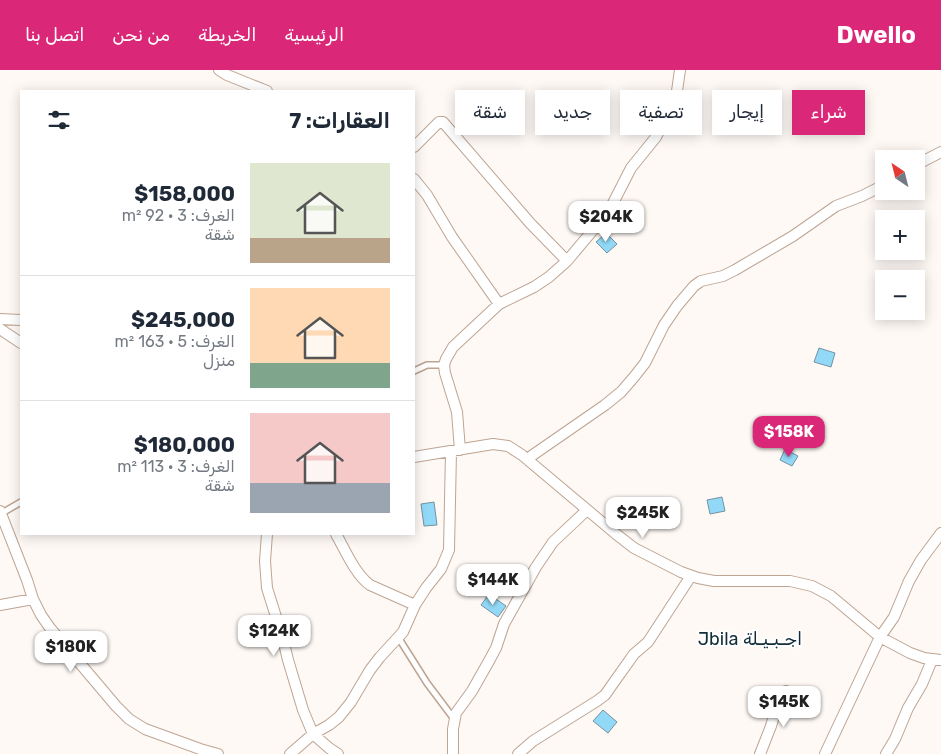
<!DOCTYPE html>
<html lang="ar">
<head>
<meta charset="utf-8">
<style>
	:root { --surface:#fff; --page:#f2f2f3; --text:#1f2937; --muted:#747a83; --line:#e0e1e3; --accent:#db2777 }
	body { margin:0; font-family:Rubik,"Noto Naskh Arabic",sans-serif; background:var(--page); color:var(--text); direction:rtl; height:100vh; display:flex; flex-direction:column; font-size:19px; white-space:nowrap }
	* { box-sizing:border-box; margin:0 }
	p { font-size:16px; color:var(--muted) }
	.icon { flex:none; width:28px; height:28px; fill:none; stroke:currentColor; stroke-width:2; stroke-linecap:round; stroke-linejoin:round }
	.map { position:relative; flex:1; overflow:hidden; direction:ltr }
	.sheet { position:absolute; left:20px; top:20px; width:395px; height:445px; display:flex; flex-direction:column; background:var(--surface); border-radius:0px; box-shadow:0 2px 12px #0003; direction:rtl }
	.sheet>* { flex:none }
	.guide { position:absolute; left:430px; top:20px; width:435px; height:45px; direction:rtl; display:flex; gap:10px }
	.needle { width:32px; rotate:325deg }
	.buttons { position:absolute; left:875px; top:80px; display:grid; gap:10px }
	.buttons a { display:grid; place-items:center; width:50px; height:50px; border-radius:0px; background:var(--surface); box-shadow:0 2px 12px #0003; font-size:25px }
	.price { position:absolute; translate:-50% -42px; padding:0 11px; border-radius:10px; background:#fff; color:#222; font-size:16px; line-height:32px; filter:drop-shadow(0 1px 2px #0008) }
	.price::after { content:''; position:absolute; left:50%; top:30px; width:15px; height:11px; margin-left:-8px; background:inherit; clip-path:polygon(0 0,100% 0,50% 100%) }
	.price.selected { background:var(--accent); color:#fff }
	ul { padding:0; list-style:none }
	li { display:flex; align-items:center; gap:15px; height:125px; padding:0 25px }
	li+li { border-top:1px solid var(--line) }
	li span { display:grid; place-items:center; flex:none; width:140px; height:100px; border-radius:0px; color:#555 }
	li>.icon { margin-inline-start:auto }
	span .icon { width:60px; height:60px; fill:#fffc; stroke-width:1 }
	li b { font-size:21px }
	h2 { display:flex; justify-content:space-between; align-items:center; height:60px; padding:0 25px; font-size:21px }
	.tag { padding:0 18px; border-radius:0px; background:var(--surface); box-shadow:0 2px 12px #0003; font-size:18px; line-height:45px }
	.tag.selected { background:var(--accent); color:#fff }
	header { display:flex; align-items:center; gap:30px; box-sizing:border-box; height:70px; padding:0 25px; background:var(--accent); color:#fff }
	header strong { font-size:24px }
	nav { display:flex; gap:28px; margin-inline-start:auto; font-size:18px }
	.map>svg:first-child { display:block }
	.building { fill:#92d9f7; stroke:#74929f }
	.lines { fill:none; stroke-linecap:round; stroke-linejoin:round }
	.service-casing { stroke:#bea492; stroke-width:8 }
	.minor-casing { stroke:#bea492; stroke-width:12 }
	.service { stroke:#fff; stroke-width:5 }
	.minor { stroke:#fff; stroke-width:10 }
	.labels { text-anchor:middle; dominant-baseline:central; stroke-width:4; stroke-linejoin:round; paint-order:stroke }
	.quarter-label { font-size:18px; fill:#112e39; stroke:#fff }
</style>
</head>
<body>
<header>
<strong>Dwello</strong>
<nav><a>الرئيسية</a><a>الخريطة</a><a>من نحن</a><a>اتصل بنا</a></nav>
</header>
<div class="map">
<svg width="941" height="684" viewBox="0 0 941 684">
	<rect width="100%" height="100%" fill="#fef9f5"/>
	<path class="building" d="M606,163L617,174L607,183L596,172Z
		M819,278L835,283L831,297L814,292Z
		M785,379L798,386L792,396L780,390Z
		M722,427L725,441L710,444L707,430Z
		M434,432L437,455L424,456L421,434Z
		M489,524L506,536L498,547L481,535Z
		M603,640L617,652L608,663L593,651Z"/>
	<g class="lines">
		<g class="service-casing">
			<path id="service" d="M414,301L427,295H444
				M2,443L21,432
				M398,567L427,613L454,649"/>
		</g>
		<g class="minor-casing">
			<path id="minor" d="M219,0L227,5L267,21
				M414,77L439,52H443L530,153L567,191
				M916,95L941,82
				M414,109L427,125L452,167L499,234
				M0,249L21,250
				M0,259L21,273
				M460,380L457,342L445,303L444,295L446,289L453,277L499,234L534,217L549,207L567,191L609,141L631,98L656,67L673,33L677,21L680,0
				M414,387L493,374L508,376L522,385L616,464L634,478L681,502L698,508L714,511H790L812,516L831,526L880,567L910,583L924,588L941,590
				M527,389L605,335L621,322L634,307L645,293L664,255L677,236L694,216L701,211L723,206L735,200L793,166L836,136L862,126L884,115
				M0,441L27,510L33,529L41,545L50,558L116,636L129,649L145,659L200,679L218,684
				M267,464L265,491L267,518L283,569L288,590L303,640L313,664L329,678L338,684
				M336,464C345,480 355,504 370,515L415,535
				M0,535L33,529
				M290,684L313,664L329,655L339,647L351,632L370,600L380,587L403,562L415,535L426,518L441,499L449,480L451,381
				M453,684V659L456,643L472,621L489,591L496,578L504,554L536,497L553,472L587,440
				M518,684L533,671L597,631L605,625L612,615L634,584L648,572L691,506
				M760,684L771,656L779,630L786,621
				M825,684L880,567L894,547L909,511L921,490L941,463
				M886,684L895,669L908,638L922,614L932,590"/>
		</g>
		<use href="#service" class="service"/>
		<use href="#minor" class="minor"/>
	</g>
	<g class="labels">
		<g class="quarter-label">
			<text x="750" y="569">Jbila اجـبـيـلة</text>
		</g>
	</g>
</svg>
<div class="buttons">
<a><svg class="needle" viewBox="-14 -14 28 28"><path d="M0-13l5 13h-10z" fill="#e53935"/><path d="M0 13l5-13h-10z" fill="#747a83"/></svg></a>
<a>+</a>
<a>−</a>
</div>
<b class="price" style="left:606px;top:173px">$204K</b>
<b class="price selected" style="left:789px;top:388px">$158K</b>
<b class="price" style="left:643px;top:469px">$245K</b>
<b class="price" style="left:493px;top:536px">$144K</b>
<b class="price" style="left:274px;top:587px">$124K</b>
<b class="price" style="left:71px;top:603px">$180K</b>
<b class="price" style="left:784px;top:658px">$145K</b>
<div class="guide">
<a class="tag selected">شراء</a>
<a class="tag">إيجار</a>
<a class="tag">تصفية</a>
<a class="tag">جديد</a>
<a class="tag">شقة</a>
</div>
<section class="sheet">
<h2>العقارات: 7<svg class="icon" aria-label="filters" viewBox="0 0 24 24"><path d="M4 7h16M4 17h16"/><circle cx="9" cy="7" r="2"/><circle cx="15" cy="17" r="2"/></svg></h2>
<ul>
<li><span style="background:linear-gradient(#dfe7d0 75%,#b9a48a 0)"><svg class="icon" aria-label="home" viewBox="0 0 24 24"><path d="M3 11l9-7 9 7M6 9v11h12V9"/></svg></span><div><b>$158,000</b><p>الغرف: 3 · 92 m²</p><p>شقة</p></div></li>
<li><span style="background:linear-gradient(#ffd9b3 75%,#7fa58c 0)"><svg class="icon" aria-label="home" viewBox="0 0 24 24"><path d="M3 11l9-7 9 7M6 9v11h12V9"/></svg></span><div><b>$245,000</b><p>الغرف: 5 · 163 m²</p><p>منزل</p></div></li>
<li><span style="background:linear-gradient(#f6c9c9 70%,#9aa5b1 0)"><svg class="icon" aria-label="home" viewBox="0 0 24 24"><path d="M3 11l9-7 9 7M6 9v11h12V9"/></svg></span><div><b>$180,000</b><p>الغرف: 3 · 113 m²</p><p>شقة</p></div></li>
</ul>
</section>
</div>
</body>
</html>
